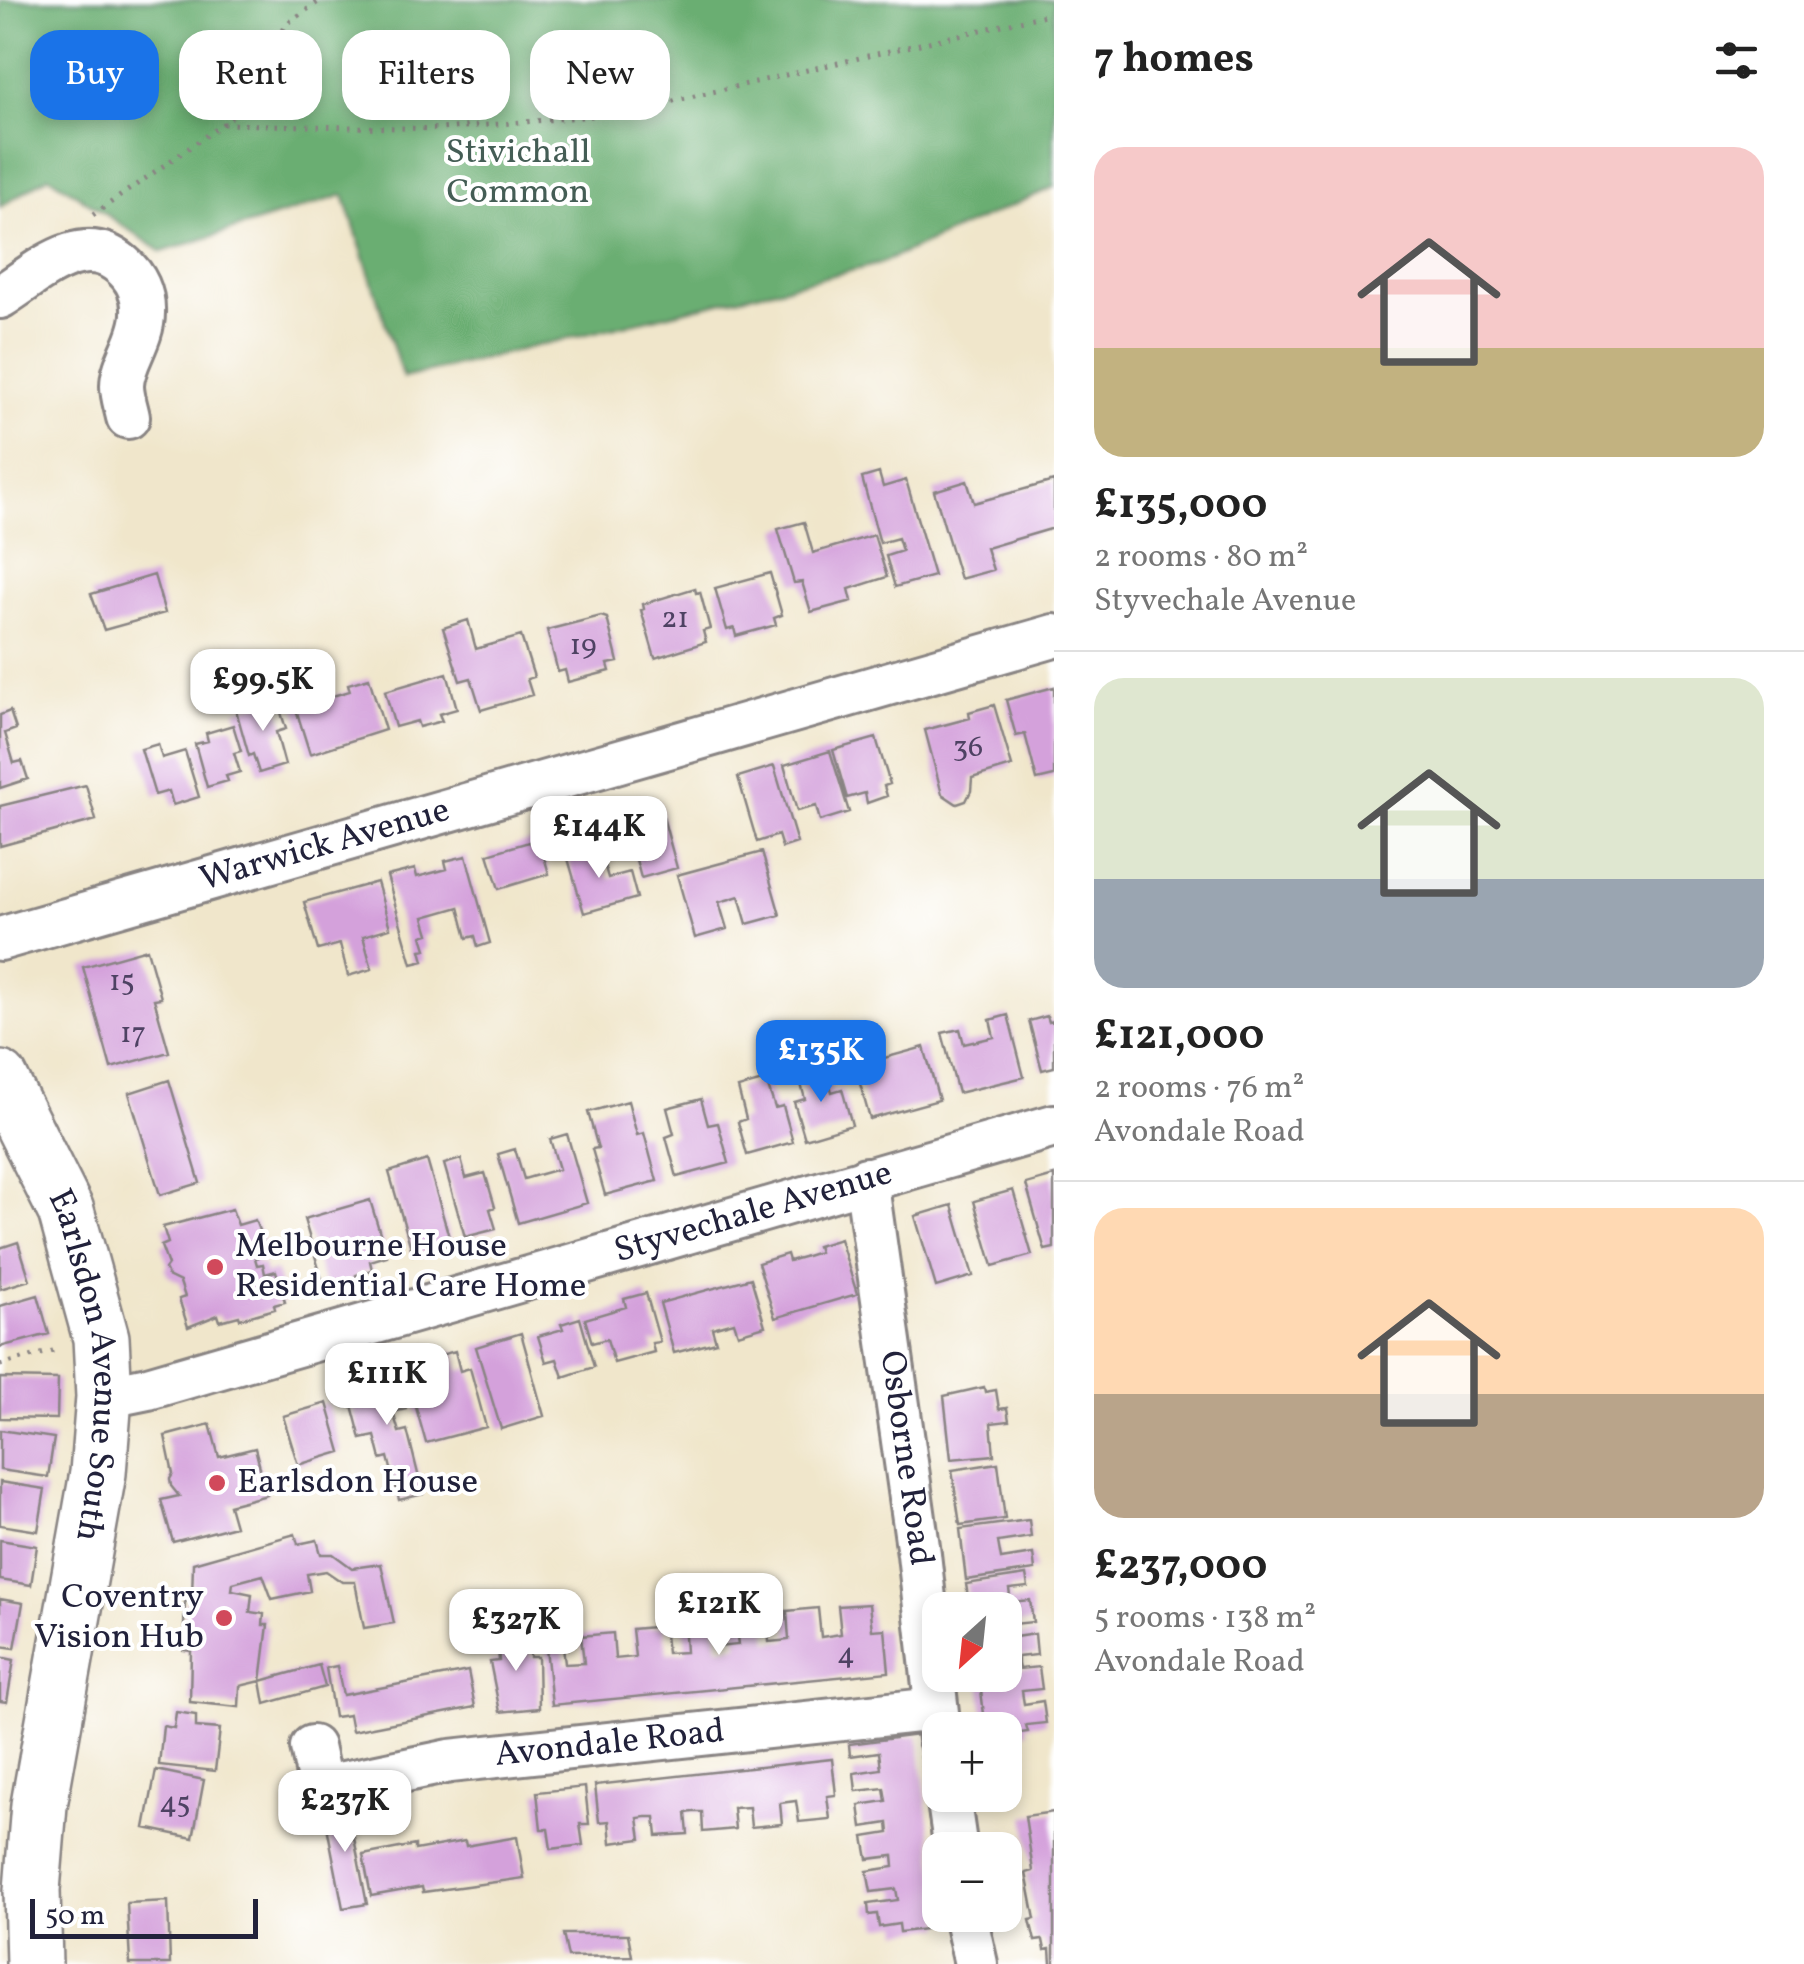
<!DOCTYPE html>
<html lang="en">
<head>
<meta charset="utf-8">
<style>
	:root { --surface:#fff; --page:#f2f2f2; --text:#222; --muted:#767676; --line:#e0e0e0; --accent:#1a73e8 }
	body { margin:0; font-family:Vollkorn,serif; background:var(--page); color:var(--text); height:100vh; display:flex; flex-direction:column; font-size:38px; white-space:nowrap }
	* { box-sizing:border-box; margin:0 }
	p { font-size:32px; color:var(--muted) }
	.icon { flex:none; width:55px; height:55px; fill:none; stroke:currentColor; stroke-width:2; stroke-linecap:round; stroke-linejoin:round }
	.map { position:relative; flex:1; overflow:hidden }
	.panel { display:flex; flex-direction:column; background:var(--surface); width:750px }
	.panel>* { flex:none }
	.banner { position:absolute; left:30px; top:30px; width:872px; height:90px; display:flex; gap:20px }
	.needle { width:65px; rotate:207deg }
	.controls { position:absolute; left:922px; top:1592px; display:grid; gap:20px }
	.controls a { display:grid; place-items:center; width:100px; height:100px; border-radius:20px; background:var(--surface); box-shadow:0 5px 15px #0003; font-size:50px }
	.scale { position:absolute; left:30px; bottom:25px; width:228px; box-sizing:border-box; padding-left:10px; border:5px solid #22223b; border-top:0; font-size:28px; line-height:35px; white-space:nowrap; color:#22223b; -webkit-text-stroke:8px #fff; paint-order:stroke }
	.price { position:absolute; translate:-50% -85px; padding:0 22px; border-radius:20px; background:#fff; color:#222; font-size:32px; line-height:65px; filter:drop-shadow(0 2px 5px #0008) }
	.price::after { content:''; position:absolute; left:50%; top:60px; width:30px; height:22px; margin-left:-15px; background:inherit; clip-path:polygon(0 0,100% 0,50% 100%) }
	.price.current { background:var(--accent); color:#fff }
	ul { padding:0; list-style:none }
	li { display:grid; align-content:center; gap:20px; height:530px; padding:0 40px }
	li+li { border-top:2px solid var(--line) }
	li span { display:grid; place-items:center; height:310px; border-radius:30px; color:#555 }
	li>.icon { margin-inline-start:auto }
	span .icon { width:180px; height:180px; fill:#fffc; stroke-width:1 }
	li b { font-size:42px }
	h2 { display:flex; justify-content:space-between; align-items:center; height:120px; padding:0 40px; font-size:42px }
	.tag { padding:0 35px; border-radius:30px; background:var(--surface); box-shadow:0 5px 15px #0003; font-size:35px; line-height:90px }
	.tag.current { background:var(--accent); color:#fff }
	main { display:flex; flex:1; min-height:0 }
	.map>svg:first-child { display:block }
	.forest { fill:#6bae72; stroke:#466856; stroke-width:2.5 }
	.building { fill:#d4a1db }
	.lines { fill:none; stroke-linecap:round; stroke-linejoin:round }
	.minor-casing { stroke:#898483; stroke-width:48 }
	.major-casing { stroke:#898483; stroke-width:60 }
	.path { stroke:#898483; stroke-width:5; stroke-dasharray:2.5 8; stroke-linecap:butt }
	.minor { stroke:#fff; stroke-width:42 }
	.major { stroke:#fff; stroke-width:55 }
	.poi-dot { fill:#d1495b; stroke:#fff; stroke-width:4 }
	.labels { text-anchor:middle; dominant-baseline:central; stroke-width:8; stroke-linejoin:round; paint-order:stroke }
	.number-label { font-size:30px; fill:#4e4263 }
	.park-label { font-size:35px; fill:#445d55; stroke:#fff }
	.street-label { font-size:35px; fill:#22223b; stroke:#fff }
	.poi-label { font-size:35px; fill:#22223b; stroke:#fff; text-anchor:start }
</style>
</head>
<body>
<main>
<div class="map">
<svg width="1054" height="1964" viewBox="0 0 1054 1964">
	<rect width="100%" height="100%" fill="#fff"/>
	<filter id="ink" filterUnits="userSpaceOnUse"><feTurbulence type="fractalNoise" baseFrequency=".01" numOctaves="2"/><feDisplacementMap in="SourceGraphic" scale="20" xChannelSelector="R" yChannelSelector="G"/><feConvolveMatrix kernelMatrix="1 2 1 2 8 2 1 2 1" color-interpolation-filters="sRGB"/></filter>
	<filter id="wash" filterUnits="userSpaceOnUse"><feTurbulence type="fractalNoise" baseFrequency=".0048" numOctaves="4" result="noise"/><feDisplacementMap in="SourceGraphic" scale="40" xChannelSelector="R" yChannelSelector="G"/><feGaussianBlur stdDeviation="2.25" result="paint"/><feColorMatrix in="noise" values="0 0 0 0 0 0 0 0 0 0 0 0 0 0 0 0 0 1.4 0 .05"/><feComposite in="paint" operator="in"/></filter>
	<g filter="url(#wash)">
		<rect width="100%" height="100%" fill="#f0e6cb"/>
		<path class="forest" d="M0,0H1054V187L879,264L403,378L344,195L162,252L49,176L0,207Z"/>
		<g id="blocks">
			<path class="building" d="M879,473L883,487L906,480L934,576L895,587L886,556L902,551L898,538L880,543L862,478Z
				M967,481L974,503L1054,481V528L986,548L993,570L960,579L934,491Z
				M804,522L813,553L874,535L887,577L849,589L852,601L811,612L802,582L794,583L778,529Z
				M770,573L782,615L774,618L776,625L736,636L734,628L727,630L715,588Z
				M154,575L165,613L104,630L91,594Z
				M695,588L696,593L700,592L710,629L703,631L706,642L655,658L641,610L644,609L643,604Z
				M601,616L607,618L618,662L608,664L610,671L568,682L565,670L558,672L547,630Z
				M468,620L476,649L521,636L534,677L527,679L532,695L481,710L471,678L460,681L443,628Z
				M447,673L457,709L439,714L442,721L419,727L417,721L395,727L385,691Z
				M369,678L385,730L310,754L293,700L316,693L319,700L350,691L348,684Z
				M1054,687V776L1037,780L1025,734L1016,736L1006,700Z
				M270,700L273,708L279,706L286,729L276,732L285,765L259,773L253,754L249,756L236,710Z
				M994,705L1012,766L972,778L971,791L966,801L957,804L942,794L925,730L970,718L969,712Z
				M10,711L16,729L5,733L14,763L22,761L28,779L0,788V715Z
				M233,725L241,751L234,753L240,772L226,776L228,781L207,787L195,744L208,741L206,733Z
				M876,738L890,784L884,786L887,796L867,803L865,793L847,798L833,750Z
				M158,744L162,758L185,751L199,797L173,805L169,791L155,795L141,749Z
				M830,751L849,812L820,821L816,806L797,811L784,765Z
				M774,766L797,843L782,848L778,835L757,842L738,777Z
				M86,785L96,820L0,846V806Z
				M659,802L677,868L641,878L623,812Z
				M539,839L549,874L499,889L488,854Z
				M599,846L608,878L630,872L637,898L584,913L567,855Z
				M762,852L780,915L747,924L739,896L730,899L719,902L727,929L695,938L677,875Z
				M466,856L490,943L478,947L475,936L467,938L459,907L424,917L429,934L422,936L426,949L421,950L424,961L412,964L387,876L415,869L417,877L447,869L445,861Z
				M377,882L390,928L363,936L372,969L348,976L340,944L318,950L304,902Z
				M147,949L161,998L154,999L169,1052L111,1068L83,967Z
				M1008,1015L1024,1077L958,1093L942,1033L960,1029L964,1044L994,1037L990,1020Z
				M1047,1016L1049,1022L1054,1021V1067L1042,1070L1029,1021Z
				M924,1047L939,1100L870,1119L855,1066Z
				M825,1066L832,1092L842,1089L852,1125L805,1139L794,1102L805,1099L798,1073Z
				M169,1080L200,1183L160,1195L129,1093Z
				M766,1080L775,1108L783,1106L793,1142L747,1155L738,1122L746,1119L738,1088Z
				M701,1099L708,1125L718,1123L729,1163L677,1177L666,1137L674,1134L667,1108Z
				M628,1101L637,1135L644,1133L657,1181L605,1195L592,1149L598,1148L588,1112Z
				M567,1134L587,1203L518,1223L498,1154L515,1149L524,1179L541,1174L559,1169L550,1139Z
				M461,1159L466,1178L485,1173L495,1207L490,1209L496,1229L465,1237L444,1164Z
				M427,1160L451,1244L413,1255L389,1172Z
				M1054,1176V1248L1045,1250L1026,1184Z
				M1013,1190L1032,1255L993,1266L974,1201Z
				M370,1200L387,1256L370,1261L372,1270L356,1275L357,1279L325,1289L304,1219Z
				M952,1205L973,1276L936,1287L915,1216Z
				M232,1209L238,1225L255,1220L268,1254L255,1258L257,1265L263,1264L265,1274L276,1271L285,1302L274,1305L275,1309L240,1319L239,1316L220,1321L218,1315L188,1327L179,1299L185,1297L180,1282L168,1276L165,1269L168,1265L161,1246L168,1243L163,1227Z
				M840,1239L857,1294L775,1318L758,1263L787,1254L789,1261L803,1257L819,1252L817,1246Z
				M18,1242L30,1280L0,1289V1248Z
				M751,1278L765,1326L738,1334L734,1322L712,1328L716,1342L674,1353L660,1303Z
				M646,1293L660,1342L652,1343L654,1352L614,1363L607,1339L592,1343L585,1319L626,1307L624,1299Z
				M38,1295L49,1334L0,1347V1306Z
				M580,1318L594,1367L563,1377L557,1359L546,1362L538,1336L563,1329L561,1324Z
				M521,1333L544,1416L501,1429L476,1347Z
				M455,1351L460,1371L470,1368L486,1427L426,1443L410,1386L421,1383L415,1362Z
				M396,1370L406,1409L393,1412L399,1432L407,1430L423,1494L399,1500L388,1457L381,1459L375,1436L361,1439L349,1394L360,1391L357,1379Z
				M0,1378L58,1379L57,1419L0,1418Z
				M984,1387L985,1392L996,1390L999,1409L1007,1408L1009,1421L991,1423L994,1455L951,1459L944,1396Z
				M327,1403L341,1452L298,1465L283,1416Z
				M210,1424L219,1457L255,1448L267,1495L229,1505L235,1526L173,1542L161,1500L179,1496L171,1486L170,1479L173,1474L165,1436Z
				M0,1430L54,1438L48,1477L0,1470Z
				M998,1463L1005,1519L960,1525L952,1470Z
				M0,1482L45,1489L38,1531L0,1525Z
				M1029,1520L1031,1537L998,1542L1001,1559L1033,1554L1035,1570L966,1580L960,1529Z
				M295,1534L298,1544L317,1540L321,1554H333L352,1568L381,1564L394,1623L364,1628L355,1582H342L326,1571L307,1574L310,1591L272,1599L263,1575L233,1583L232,1590L252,1594L250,1612L264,1614L263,1625H268L261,1681L240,1686L239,1707L190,1702L191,1651L183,1650L185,1602L192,1598L193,1563Z
				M0,1540L37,1546L31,1585L0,1580Z
				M1026,1575L1028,1587L1009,1589L1010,1596L1011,1602L1030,1600L1033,1622L1013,1624L1014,1631L1015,1637L1035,1634L1037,1655L1018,1657V1664L1019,1669L1039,1667L1042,1689L1022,1691L1023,1698L1024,1704L1043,1701L1046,1723L1026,1725L1028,1732L1005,1735V1730H986L979,1675H1005V1610H970L966,1584Z
				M0,1599L23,1603L15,1648L0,1646Z
				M869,1604L872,1630L885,1629L889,1672L552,1705L545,1638L562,1637L565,1664L584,1663L581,1636L613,1633L615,1659L635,1657L632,1629L664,1626L667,1653L686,1652L684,1621L715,1619L718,1647L738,1645L735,1618L767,1615L769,1642L780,1641L789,1640L787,1611L818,1608L821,1637L841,1634L838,1606Z
				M528,1633L530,1657H538L539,1708L500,1712L490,1662L499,1661L497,1636Z
				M0,1657L14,1660L7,1702L0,1701Z
				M319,1665L325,1687L265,1704L261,1681Z
				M337,1666L343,1695L468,1671L475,1707L352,1731L349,1715L334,1717L326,1668Z
				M176,1712L196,1715V1727L220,1729L215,1771L159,1765L163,1726L174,1728Z
				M918,1735L943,1927L900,1932L899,1924L879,1927L877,1914L869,1915L868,1904L898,1900L896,1889L871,1892L867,1871L894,1867L893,1856L868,1859L864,1837L889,1833L888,1823L862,1827L859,1805L886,1801L884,1788L856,1791L854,1773L881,1769L879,1752L850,1756L849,1744Z
				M832,1759L836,1795L827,1796L830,1819L799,1822L796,1801L780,1803L782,1824L751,1827L749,1807L733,1808L735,1829L703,1832L702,1812H693L686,1813L688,1834L657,1836L655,1817H646L638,1818L641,1839L611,1843L609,1821L599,1822L595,1785Z
				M156,1770L204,1780L193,1838L145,1828Z
				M585,1787L589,1824H580L583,1845L551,1849L548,1829H541L537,1792Z
				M347,1802L367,1904L343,1908L323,1806Z
				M1054,1812V1964H1051L1050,1949L1045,1950L1043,1940L1035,1941L1030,1920L1035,1919L1026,1873L1033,1871L1025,1816Z
				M517,1837L524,1878L423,1892L422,1887L371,1896L363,1855L415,1845V1850L465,1841L466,1846Z
				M168,1901L170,1964H130L127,1903Z
				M563,1934H628L632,1956L568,1957Z"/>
		</g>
	</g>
	<g filter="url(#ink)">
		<use href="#blocks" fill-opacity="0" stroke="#898483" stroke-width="2.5"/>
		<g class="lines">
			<g class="minor-casing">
				<g id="minor">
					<path d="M0,297C37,274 81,230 122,265C136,277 144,294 143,313C143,340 122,362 122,386C122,396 126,407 128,417"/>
					<path id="s1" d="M0,939L1054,636"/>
					<path id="s2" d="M866,1179L919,1554L940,1739"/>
					<path id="s3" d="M104,1397L148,1388L1054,1126"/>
					<path id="s4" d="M312,1747L319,1779L334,1785L450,1761L936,1709"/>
					<path d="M948,1795L956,1850"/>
					<path d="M965,1915L976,1964"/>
				</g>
			</g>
			<g class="major-casing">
				<g id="major">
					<path id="s5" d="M0,1079L66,1211L101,1338L104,1397L98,1473L39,1805L32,1890L34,1964"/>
				</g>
			</g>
			<path class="path" d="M223,124L441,129L617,114L1054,13
				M93,215L223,124L254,98L286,24L321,0
				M0,1365L60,1349"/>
			<use href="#minor" class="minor"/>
			<use href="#major" class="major"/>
		</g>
	</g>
	<g class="poi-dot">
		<circle cx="215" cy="1267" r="10"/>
		<circle cx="217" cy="1483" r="10"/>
		<circle cx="224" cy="1618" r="10"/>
	</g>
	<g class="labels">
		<g class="number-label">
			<text x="675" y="619">21</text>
			<text x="583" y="646">19</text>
			<text x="968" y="748">36</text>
			<text x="122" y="982">15</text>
			<text x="133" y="1034">17</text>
			<text x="846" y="1655">4</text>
			<text x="175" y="1804">45</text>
		</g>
		<g class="park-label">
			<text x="518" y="153">Stivichall<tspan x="518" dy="40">Common</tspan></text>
		</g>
		<g class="street-label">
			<text stroke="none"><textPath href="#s1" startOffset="338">Warwick Avenue</textPath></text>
			<text stroke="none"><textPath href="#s3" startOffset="675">Styvechale Avenue</textPath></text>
			<text stroke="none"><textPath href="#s5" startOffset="305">Earlsdon Avenue South</textPath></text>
			<text stroke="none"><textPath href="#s2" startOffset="282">Osborne Road</textPath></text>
			<text stroke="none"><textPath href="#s4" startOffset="328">Avondale Road</textPath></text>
		</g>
		<g class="poi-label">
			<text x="235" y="1247">Melbourne House<tspan x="235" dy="40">Residential Care Home</tspan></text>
			<text x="237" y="1483">Earlsdon House</text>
			<text x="204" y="1598" text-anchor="end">Coventry<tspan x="204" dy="40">Vision Hub</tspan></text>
		</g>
	</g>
</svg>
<div class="controls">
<a><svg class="needle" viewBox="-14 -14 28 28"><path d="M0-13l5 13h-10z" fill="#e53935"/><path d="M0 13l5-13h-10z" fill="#767676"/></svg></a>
<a>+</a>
<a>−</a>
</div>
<div class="scale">50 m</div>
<b class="price" style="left:263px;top:734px">£99.5K</b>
<b class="price" style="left:599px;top:881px">£144K</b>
<b class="price current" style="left:821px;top:1105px">£135K</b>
<b class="price" style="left:387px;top:1428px">£111K</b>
<b class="price" style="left:719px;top:1658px">£121K</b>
<b class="price" style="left:516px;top:1674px">£327K</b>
<b class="price" style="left:345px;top:1855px">£237K</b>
<div class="banner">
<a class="tag current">Buy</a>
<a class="tag">Rent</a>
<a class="tag">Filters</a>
<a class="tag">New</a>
</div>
</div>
<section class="panel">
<h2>7 homes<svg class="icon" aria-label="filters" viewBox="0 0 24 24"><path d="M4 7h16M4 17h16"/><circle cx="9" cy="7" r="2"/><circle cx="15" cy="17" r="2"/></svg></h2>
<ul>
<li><span style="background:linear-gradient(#f6c9c9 65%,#c2b280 0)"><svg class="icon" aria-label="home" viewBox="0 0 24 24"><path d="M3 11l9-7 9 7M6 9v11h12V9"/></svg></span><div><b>£135,000</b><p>2 rooms · 80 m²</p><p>Styvechale Avenue</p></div></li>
<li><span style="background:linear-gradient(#dfe7d0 65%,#9aa5b1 0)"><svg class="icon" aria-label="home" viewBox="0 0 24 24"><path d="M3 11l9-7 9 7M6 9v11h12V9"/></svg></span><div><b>£121,000</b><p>2 rooms · 76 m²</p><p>Avondale Road</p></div></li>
<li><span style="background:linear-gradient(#ffd9b3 60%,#b9a48a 0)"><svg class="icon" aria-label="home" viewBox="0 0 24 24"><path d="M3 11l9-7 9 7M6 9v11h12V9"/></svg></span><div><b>£237,000</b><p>5 rooms · 138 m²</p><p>Avondale Road</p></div></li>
</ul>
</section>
</main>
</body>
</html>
